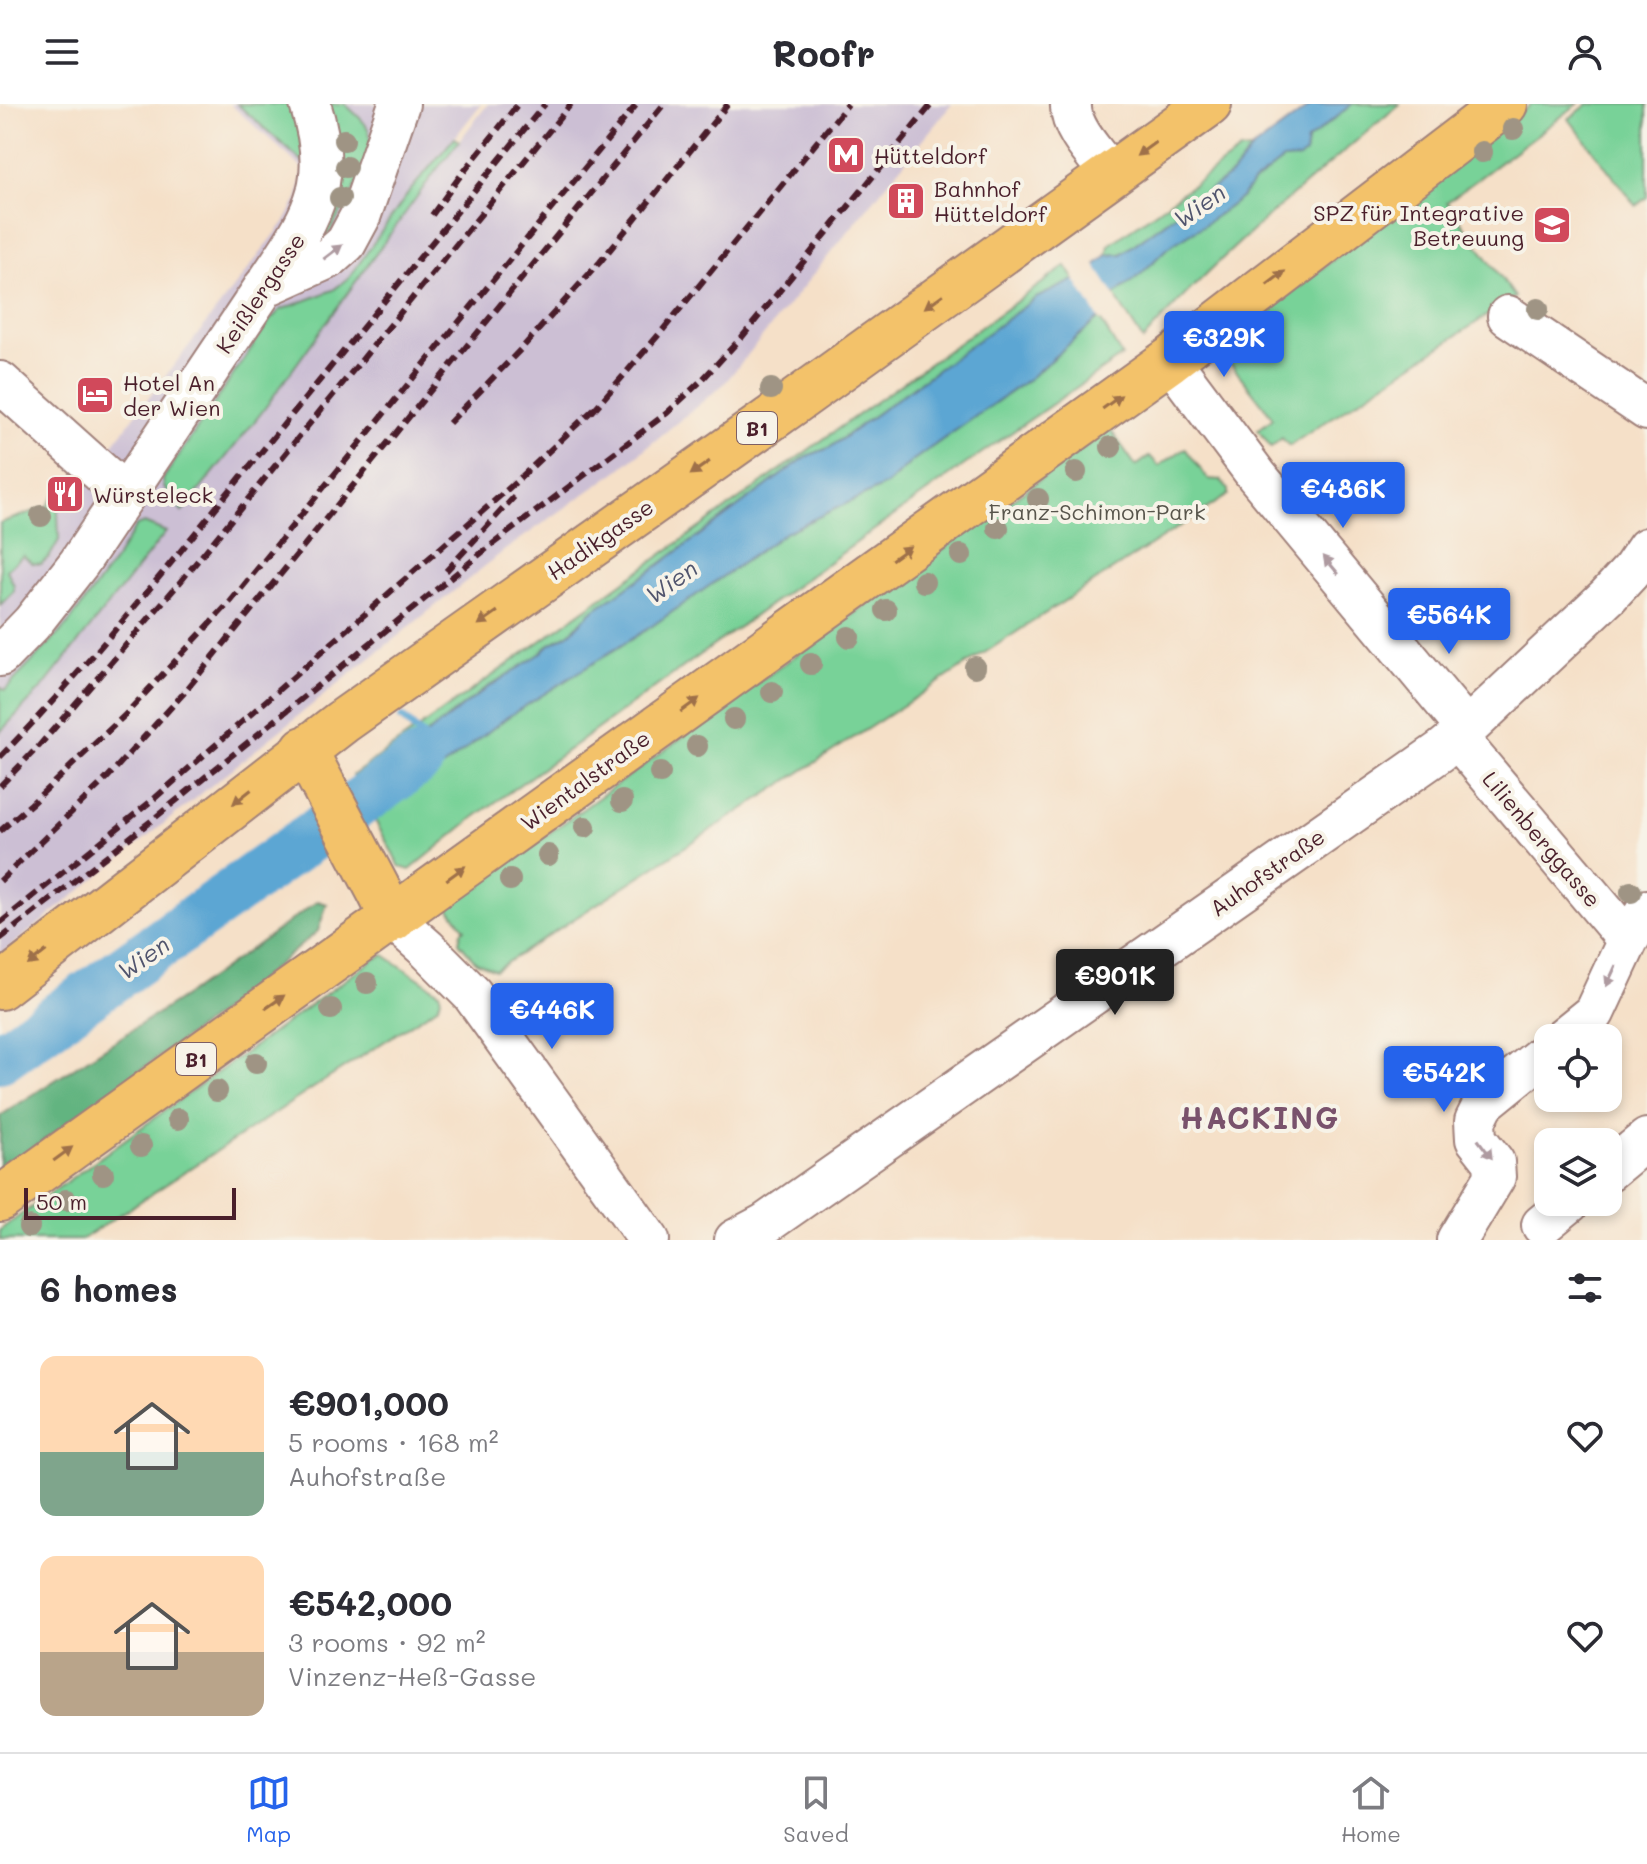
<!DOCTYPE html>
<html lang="en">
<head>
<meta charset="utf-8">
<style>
	:root { --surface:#fff; --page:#f7f7f7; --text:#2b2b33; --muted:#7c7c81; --line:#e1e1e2; --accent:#2563eb }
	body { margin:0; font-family:Mali,sans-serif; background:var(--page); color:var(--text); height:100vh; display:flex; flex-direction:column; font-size:30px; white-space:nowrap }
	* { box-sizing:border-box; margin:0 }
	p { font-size:26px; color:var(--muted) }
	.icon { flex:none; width:44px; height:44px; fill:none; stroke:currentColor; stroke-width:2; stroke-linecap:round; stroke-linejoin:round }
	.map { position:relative; height:1136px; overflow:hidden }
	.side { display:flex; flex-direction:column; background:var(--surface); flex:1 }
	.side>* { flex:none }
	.controls { position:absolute; left:1534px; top:920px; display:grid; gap:16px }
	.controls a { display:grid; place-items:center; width:88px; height:88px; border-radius:16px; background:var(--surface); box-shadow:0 4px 12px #0003; font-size:40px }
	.scale { position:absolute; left:24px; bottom:20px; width:212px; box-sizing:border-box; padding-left:8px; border:4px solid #4a1f2b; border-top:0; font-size:22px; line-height:28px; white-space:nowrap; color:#4a1f2b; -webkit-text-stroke:6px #f7f3e8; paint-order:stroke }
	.price { position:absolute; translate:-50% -68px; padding:0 18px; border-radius:8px; background:var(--accent); color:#fff; font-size:26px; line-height:52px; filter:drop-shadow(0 2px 4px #0008) }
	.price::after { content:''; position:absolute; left:50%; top:48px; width:24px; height:18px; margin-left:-12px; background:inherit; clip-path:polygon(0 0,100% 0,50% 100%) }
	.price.on { background:#222; color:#fff }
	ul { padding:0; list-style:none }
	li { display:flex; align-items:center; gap:24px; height:200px; padding:0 40px }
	li span { display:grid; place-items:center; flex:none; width:224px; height:160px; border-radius:16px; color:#555 }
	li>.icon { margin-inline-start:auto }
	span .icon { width:96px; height:96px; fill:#fffc; stroke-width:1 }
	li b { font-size:34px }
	h2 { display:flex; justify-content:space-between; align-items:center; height:96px; padding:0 40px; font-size:34px }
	header { display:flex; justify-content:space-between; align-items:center; height:104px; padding:0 40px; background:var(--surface); font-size:36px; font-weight:700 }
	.dock { display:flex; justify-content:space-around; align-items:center; height:112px; border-top:2px solid var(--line); background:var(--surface); font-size:22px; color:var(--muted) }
	.dock a { display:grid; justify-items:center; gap:4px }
	.dock .on { color:var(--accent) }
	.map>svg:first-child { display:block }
	.industrial { fill:#ccbfd4 }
	.green { fill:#78d298; stroke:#617862; stroke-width:2 }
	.forest { fill:#62b480; stroke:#566a56; stroke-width:2 }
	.water { fill:#5ba6d3; stroke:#52627f; stroke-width:2 }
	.pier { fill:#f5e0c8 }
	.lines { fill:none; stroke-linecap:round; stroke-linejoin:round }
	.stream { stroke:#5ba6d3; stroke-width:8 }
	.river { stroke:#5ba6d3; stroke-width:50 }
	.minor-casing { stroke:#a0807a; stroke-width:44 }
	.major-casing { stroke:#a0807a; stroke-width:48 }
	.minor { stroke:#fff; stroke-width:40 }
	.major { stroke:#f3c26a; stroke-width:44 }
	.rail { stroke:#4a1f2b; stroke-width:6; stroke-dasharray:12 6; stroke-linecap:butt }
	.tree { fill:#9f9484 }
	.oneway { fill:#9e704a }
	.oneway2 { fill:#ae9aa0 }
	.labels { text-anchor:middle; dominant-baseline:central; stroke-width:8; stroke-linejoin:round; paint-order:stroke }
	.shield { fill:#f7f3e8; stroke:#7e5f64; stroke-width:2 }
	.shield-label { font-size:20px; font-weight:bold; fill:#4a1f2b }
	.poi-label { font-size:22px; fill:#4a1f2b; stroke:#f7f3e8; text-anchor:start }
	.street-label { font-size:22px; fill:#4a1f2b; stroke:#f7f3e8 }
	.park-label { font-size:22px; fill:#58554c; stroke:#f7f3e8 }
	.water-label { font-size:24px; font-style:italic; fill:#51556e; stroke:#f7f3e8 }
	.district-label { font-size:30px; font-weight:bold; letter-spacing:2px; fill:#79526c; stroke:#f7f3e8 }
</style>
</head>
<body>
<header><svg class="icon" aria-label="menu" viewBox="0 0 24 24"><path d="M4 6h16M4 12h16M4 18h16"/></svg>Roofr<svg class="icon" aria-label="person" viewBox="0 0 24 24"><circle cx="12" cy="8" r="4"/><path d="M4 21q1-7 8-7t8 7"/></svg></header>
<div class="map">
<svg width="1647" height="1136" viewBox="0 0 1647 1136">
	<rect width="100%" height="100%" fill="#f7f3e8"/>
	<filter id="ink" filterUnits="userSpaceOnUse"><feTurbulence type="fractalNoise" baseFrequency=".0125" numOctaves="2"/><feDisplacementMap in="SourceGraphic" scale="16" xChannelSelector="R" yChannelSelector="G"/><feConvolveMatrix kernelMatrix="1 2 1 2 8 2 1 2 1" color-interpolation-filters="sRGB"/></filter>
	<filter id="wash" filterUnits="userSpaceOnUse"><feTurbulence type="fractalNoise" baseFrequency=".006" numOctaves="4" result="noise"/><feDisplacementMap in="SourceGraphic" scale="32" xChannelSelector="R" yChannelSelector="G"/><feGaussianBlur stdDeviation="1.8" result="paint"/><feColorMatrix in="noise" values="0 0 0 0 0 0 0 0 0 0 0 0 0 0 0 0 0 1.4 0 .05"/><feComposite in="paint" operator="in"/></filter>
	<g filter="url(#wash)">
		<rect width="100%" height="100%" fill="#f5e0c8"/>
		<path class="industrial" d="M230,0H481L455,33L459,37L488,0H952L724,280L619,366L505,446L0,851V419L47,403L60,383H80L286,116L298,93L303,65Z"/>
		<path class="green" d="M237,0H295L306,61Z
			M325,0H345C352,7 362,14 367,23C382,47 341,108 328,131H325L324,129L327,118Z
			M1352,0H1400C1311,75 1220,149 1143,236L1114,191L1141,170L1167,144L1204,121L1242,93L1251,80L1283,56L1299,54L1305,50L1307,37Z
			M1532,0H1578L1447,98L1515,193L1289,342L1282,334L1271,343L1258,326L1273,314L1219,245Z
			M1588,0H1647V93L1636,102L1569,15Z
			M454,34L459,37L434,69L262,308L182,408L164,383L163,375L271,215L280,206L333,186L349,174L409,88Z
			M1251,46L1232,70L1121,150L1107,151L1109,141L1240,47Z
			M1066,162L1075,176L1036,194L829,344L807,352L659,461L591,508L570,529L548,541L540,550L486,584L358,683L353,671Z
			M1099,214L1122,252L963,362L476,712L410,766L400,763L371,709L448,659L506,614L652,522L786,428L888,380L912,357L1029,275Z
			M1110,325L1136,362L1150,352L1159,362L1185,344L1208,375L1221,376L1228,386V391L495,866L476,858L459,838L461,828L465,825L448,802Z
			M60,383L58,407L59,436L50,452L41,460L32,459L23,451L7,466L14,482V487L0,501V419L47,403Z
			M144,419L166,428L43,583L0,628V583L5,586L68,520L113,459L136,422Z
			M384,851L439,888C442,894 441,897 437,903L81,1136H0V1126L374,855Z"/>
		<path class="forest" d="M318,797L327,800L318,827L221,908L0,1068V1012L195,885Z"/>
		<path class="water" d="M1313,0H1352L1307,37L1305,50L1299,55L1283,56L1251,80L1242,93L1204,121L1167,144L1141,170L1114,191L1099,214L1030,274L912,357L888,380L786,428L652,522L506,614L448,659L371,708L358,683L487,584L540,550L549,541L570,529L591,508L659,461L807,352L829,344L1036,194L1083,172L1107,151L1121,150L1232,70L1251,46Z"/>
		<path class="pier" d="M1093,158L1117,195L1101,218L1073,173L1081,169Z"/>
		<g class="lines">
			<path class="stream" d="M402,614L431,640"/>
			<path class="river" d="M0,954L419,656"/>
		</g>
	</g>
	<g filter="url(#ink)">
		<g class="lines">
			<g class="minor-casing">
				<path id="minor" d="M1071,0C1069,24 1097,52 1111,70
					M264,183L329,154L346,139L360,113L399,0
					M1508,212L1647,306
					M1170,256L1257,372L1467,625
					M0,278L125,390
					M0,552L32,519L79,459L284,154C321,98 331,66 310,0
					M1457,634L1628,836
					M393,815L426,844L472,890L649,1136
					M1563,934L1594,909L1628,836L1647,806
					M1608,1067L1647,1035
					M1542,1121L1570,1098
					M735,1136L765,1120L1441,647L1457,634L1608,492L1632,466L1647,444
					M1457,1136L1495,1073L1494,1058L1476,1035L1475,1017L1484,999L1548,947"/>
			</g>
			<g class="major-casing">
				<path id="major" d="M304,645L379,787L393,815
					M0,883L342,618L793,299L1209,0
					M0,1095L1170,256L1505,0"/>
			</g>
			<use href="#minor" class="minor"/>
			<use href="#major" class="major"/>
			<path class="rail" d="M432,111L458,75L518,0
				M592,308L662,227L848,0
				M449,319L522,244L600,158L728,0
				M446,467L514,393
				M0,653C89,562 169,461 249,363C348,242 446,121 545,0
				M0,682L39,642L181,477L571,0
				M0,727L31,700L124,612L231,497L637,0
				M0,777L107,674L183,590L664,0
				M0,819L155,694L517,377L599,300
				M0,835L151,717L490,442L667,309L701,277L742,233L932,0"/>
		</g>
		<g class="tree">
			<circle cx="1513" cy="25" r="11"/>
			<circle cx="344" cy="36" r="11"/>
			<circle cx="1482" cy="48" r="11"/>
			<circle cx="346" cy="63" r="11"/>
			<circle cx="340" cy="94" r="11"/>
			<circle cx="1538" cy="205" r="11"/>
			<circle cx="771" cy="285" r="11"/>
			<circle cx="1111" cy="343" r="11"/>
			<circle cx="1076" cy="368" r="11"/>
			<circle cx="1038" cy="395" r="11"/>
			<circle cx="41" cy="412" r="11"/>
			<circle cx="998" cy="424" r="11"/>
			<circle cx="961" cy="451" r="11"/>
			<circle cx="924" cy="478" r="11"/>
			<circle cx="886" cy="506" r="11"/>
			<circle cx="849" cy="533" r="11"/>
			<circle cx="811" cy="560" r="11"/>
			<circle cx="975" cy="563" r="11"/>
			<circle cx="772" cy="588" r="11"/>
			<circle cx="734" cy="615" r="11"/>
			<circle cx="697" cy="642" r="11"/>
			<circle cx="660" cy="669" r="11"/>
			<circle cx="622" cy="697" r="11"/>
			<circle cx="585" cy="723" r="11"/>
			<circle cx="548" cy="751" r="11"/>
			<circle cx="510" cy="776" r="11"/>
			<circle cx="1631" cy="788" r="11"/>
			<circle cx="367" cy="879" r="11"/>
			<circle cx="331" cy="905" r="11"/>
			<circle cx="256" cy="959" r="11"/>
			<circle cx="217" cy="987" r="11"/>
			<circle cx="178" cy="1015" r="11"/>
			<circle cx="141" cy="1042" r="11"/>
			<circle cx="103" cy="1070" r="11"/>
			<circle cx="66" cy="1096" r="11"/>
			<circle cx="29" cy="1123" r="11"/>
		</g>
		<defs><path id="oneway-solid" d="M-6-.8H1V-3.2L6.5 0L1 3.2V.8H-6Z" transform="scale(2)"/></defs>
		<g class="oneway">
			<use href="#oneway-solid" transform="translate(1146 45) rotate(144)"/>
			<use href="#oneway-solid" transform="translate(1276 174) rotate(-37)"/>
			<use href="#oneway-solid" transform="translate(934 197) rotate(144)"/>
			<use href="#oneway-solid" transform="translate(1112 298) rotate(-36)"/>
			<use href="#oneway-solid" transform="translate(700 364) rotate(145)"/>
			<use href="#oneway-solid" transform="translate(901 449) rotate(-36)"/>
			<use href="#oneway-solid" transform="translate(488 514) rotate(145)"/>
			<use href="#oneway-solid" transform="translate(690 601) rotate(-36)"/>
			<use href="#oneway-solid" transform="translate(242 693) rotate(142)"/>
			<use href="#oneway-solid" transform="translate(456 769) rotate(-36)"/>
			<use href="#oneway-solid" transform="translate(37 854) rotate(142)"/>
			<use href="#oneway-solid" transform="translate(275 898) rotate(-35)"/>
			<use href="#oneway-solid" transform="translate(63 1050) rotate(-36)"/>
		</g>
		<g class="oneway2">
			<use href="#oneway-solid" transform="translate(333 148) rotate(-37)"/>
			<use href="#oneway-solid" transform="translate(1331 461) rotate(-130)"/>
			<use href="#oneway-solid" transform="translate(1611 872) rotate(115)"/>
			<use href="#oneway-solid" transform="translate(1485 1045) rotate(53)"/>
		</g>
	</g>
	<defs>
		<g id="metro-square" transform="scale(2)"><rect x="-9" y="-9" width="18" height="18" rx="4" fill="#d1495b" stroke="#f7f3e8"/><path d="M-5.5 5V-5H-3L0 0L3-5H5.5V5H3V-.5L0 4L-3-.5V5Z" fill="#fff"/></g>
		<g id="building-square" transform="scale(2)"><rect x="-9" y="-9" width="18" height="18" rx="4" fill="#d1495b" stroke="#f7f3e8"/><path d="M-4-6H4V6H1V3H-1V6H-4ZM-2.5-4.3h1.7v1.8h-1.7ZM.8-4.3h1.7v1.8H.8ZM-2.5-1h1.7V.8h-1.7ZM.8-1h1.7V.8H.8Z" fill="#fff"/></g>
		<g id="school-square" transform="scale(2)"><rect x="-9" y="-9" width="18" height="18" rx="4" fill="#d1495b" stroke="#f7f3e8"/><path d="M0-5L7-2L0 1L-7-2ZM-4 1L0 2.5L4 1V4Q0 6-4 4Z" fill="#fff"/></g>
		<g id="hotel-square" transform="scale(2)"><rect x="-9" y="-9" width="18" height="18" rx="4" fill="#d1495b" stroke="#f7f3e8"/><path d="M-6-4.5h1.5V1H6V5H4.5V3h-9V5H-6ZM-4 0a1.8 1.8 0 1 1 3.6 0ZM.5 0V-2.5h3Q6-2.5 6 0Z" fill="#fff"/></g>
		<g id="restaurant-square" transform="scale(2)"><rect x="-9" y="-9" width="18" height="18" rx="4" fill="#d1495b" stroke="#f7f3e8"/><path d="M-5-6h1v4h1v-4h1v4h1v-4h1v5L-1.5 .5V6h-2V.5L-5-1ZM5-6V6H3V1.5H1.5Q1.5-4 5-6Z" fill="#fff"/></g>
	</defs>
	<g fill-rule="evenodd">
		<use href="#metro-square" x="846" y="51"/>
		<use href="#building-square" x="906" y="97"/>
		<use href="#school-square" x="1552" y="121"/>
		<use href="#hotel-square" x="95" y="291"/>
		<use href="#restaurant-square" x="65" y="390"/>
	</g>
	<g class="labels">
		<g class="shield">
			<rect x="737" y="308" width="40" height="32" rx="6"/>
			<rect x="176" y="939" width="40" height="32" rx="6"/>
		</g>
		<g class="shield-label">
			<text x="757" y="324">B1</text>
			<text x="196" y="955">B1</text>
		</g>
		<g class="poi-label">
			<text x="874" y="51">Hütteldorf</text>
			<text x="934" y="84">Bahnhof<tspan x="934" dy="25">Hütteldorf</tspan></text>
			<text x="1524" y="108" text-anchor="end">SPZ für Integrative<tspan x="1524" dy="25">Betreuung</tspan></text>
			<text x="123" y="278">Hotel An<tspan x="123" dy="25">der Wien</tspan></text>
			<text x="93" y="390">Würsteleck</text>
		</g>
		<g class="street-label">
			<text transform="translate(260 189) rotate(-56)">Keißlergasse</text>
			<text transform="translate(600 435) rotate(-35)">Hadikgasse</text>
			<text transform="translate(585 676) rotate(-36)">Wientalstraße</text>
			<text transform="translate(1542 735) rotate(50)">Lilienberggasse</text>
			<text transform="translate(1267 768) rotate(-35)">Auhofstraße</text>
		</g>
		<g class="park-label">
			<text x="1097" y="407">Franz-Schimon-Park</text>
		</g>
		<g class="water-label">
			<text transform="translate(1199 101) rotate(-35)">Wien</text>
			<text transform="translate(671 477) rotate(-35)">Wien</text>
			<text transform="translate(143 853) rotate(-35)">Wien</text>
		</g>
		<g class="district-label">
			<text x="1260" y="1013">HACKING</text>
		</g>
	</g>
</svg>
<div class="controls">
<a><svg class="icon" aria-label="locate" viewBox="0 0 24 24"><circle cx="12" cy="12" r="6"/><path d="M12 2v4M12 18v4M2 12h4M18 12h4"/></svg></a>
<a><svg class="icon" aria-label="layers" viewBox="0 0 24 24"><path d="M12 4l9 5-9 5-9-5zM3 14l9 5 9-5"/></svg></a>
</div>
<div class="scale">50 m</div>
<b class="price" style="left:1224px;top:275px">€329K</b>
<b class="price" style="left:1343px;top:426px">€486K</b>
<b class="price" style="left:1449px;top:552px">€564K</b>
<b class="price on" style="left:1115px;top:913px">€901K</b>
<b class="price" style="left:552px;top:947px">€446K</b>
<b class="price" style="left:1444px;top:1010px">€542K</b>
</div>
<section class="side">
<h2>6 homes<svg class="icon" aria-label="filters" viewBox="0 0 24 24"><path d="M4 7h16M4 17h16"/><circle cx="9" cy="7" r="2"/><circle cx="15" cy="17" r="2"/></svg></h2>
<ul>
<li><span style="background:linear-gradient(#ffd9b3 60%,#7fa58c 0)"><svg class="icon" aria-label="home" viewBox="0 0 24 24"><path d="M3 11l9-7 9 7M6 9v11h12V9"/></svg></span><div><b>€901,000</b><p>5 rooms · 168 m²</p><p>Auhofstraße</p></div><svg class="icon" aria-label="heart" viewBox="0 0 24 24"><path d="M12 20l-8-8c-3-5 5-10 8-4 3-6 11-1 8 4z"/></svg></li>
<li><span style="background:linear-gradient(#ffd9b3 60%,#b9a48a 0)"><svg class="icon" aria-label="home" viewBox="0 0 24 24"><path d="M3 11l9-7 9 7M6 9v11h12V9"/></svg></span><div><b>€542,000</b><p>3 rooms · 92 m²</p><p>Vinzenz-Heß-Gasse</p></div><svg class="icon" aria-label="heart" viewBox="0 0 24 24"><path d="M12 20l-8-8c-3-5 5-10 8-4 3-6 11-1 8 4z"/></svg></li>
</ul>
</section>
<nav class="dock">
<a class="on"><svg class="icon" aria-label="map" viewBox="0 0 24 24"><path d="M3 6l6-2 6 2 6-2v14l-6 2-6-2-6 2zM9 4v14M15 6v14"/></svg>Map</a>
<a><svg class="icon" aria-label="saved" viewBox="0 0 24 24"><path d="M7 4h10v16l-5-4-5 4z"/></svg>Saved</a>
<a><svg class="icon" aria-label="home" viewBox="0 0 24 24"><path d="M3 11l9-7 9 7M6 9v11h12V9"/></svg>Home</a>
</nav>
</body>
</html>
